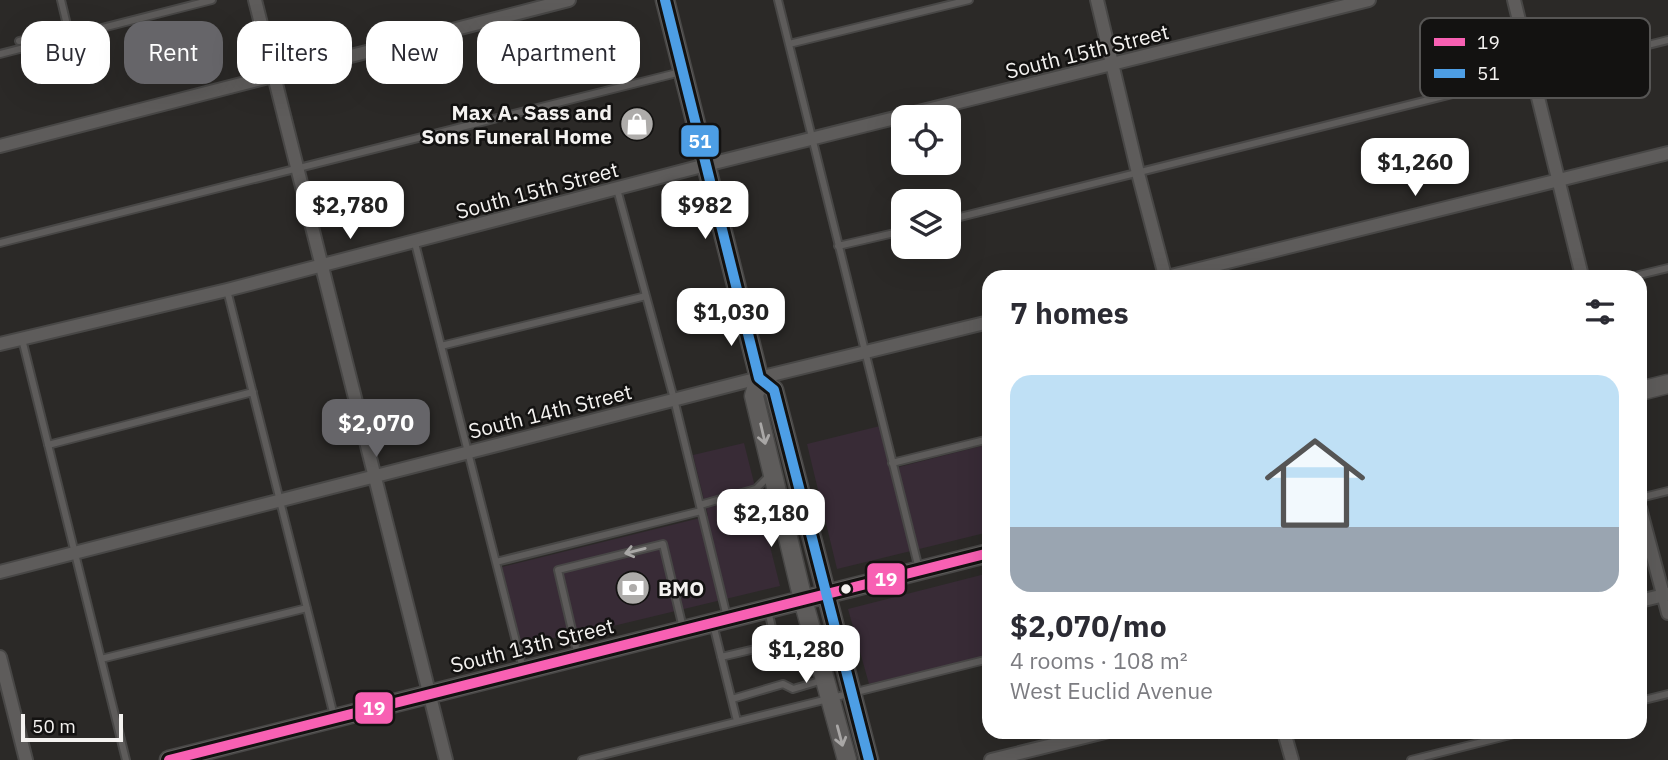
<!DOCTYPE html>
<html lang="en">
<head>
<meta charset="utf-8">
<style>
	:root { --surface:#fff; --page:#f7f7f7; --text:#2b2b33; --muted:#7c7c81; --line:#e1e1e2; --accent:#666569 }
	body { margin:0; font-family:"IBM Plex Sans",sans-serif; background:var(--page); color:var(--text); height:100vh; display:flex; flex-direction:column; font-size:26px; white-space:nowrap }
	* { box-sizing:border-box; margin:0 }
	p { font-size:23px; color:var(--muted) }
	.icon { flex:none; width:38px; height:38px; fill:none; stroke:currentColor; stroke-width:2; stroke-linecap:round; stroke-linejoin:round }
	.map { position:relative; flex:1; overflow:hidden }
	.panel { position:absolute; left:982px; top:270px; width:665px; height:469px; display:flex; flex-direction:column; background:var(--surface); border-radius:21px; box-shadow:0 7px 28px #0002 }
	.panel>* { flex:none }
	.guide { position:absolute; left:21px; top:21px; width:665px; height:63px; display:flex; gap:14px }
	.fabs { position:absolute; left:891px; top:105px; display:grid; gap:14px }
	.fabs a { display:grid; place-items:center; width:70px; height:70px; border-radius:14px; background:var(--surface); box-shadow:0 7px 28px #0002; font-size:35px }
	.scale { position:absolute; left:21px; bottom:18px; width:102px; box-sizing:border-box; padding-left:7px; border:4px solid #f4f2f0; border-top:0; font-size:19px; line-height:24px; white-space:nowrap; color:#f4f2f0; -webkit-text-stroke:5px #131211; paint-order:stroke }
	.price { position:absolute; translate:-50% -60px; padding:0 16px; border-radius:14px; background:#fff; color:#222; font-size:23px; line-height:46px; filter:drop-shadow(0 2px 4px #0008) }
	.price::after { content:''; position:absolute; left:50%; top:42px; width:21px; height:16px; margin-left:-10px; background:inherit; clip-path:polygon(0 0,100% 0,50% 100%) }
	.price.active { background:var(--accent); color:#fff }
	ul { padding:0; list-style:none }
	li { display:grid; align-content:center; gap:14px; height:371px; padding:0 28px }
	li+li { border-top:2px solid var(--line) }
	li span { display:grid; place-items:center; height:217px; border-radius:21px; color:#555 }
	li>.icon { margin-inline-start:auto }
	span .icon { width:126px; height:126px; fill:#fffc; stroke-width:1 }
	li b { font-size:30px }
	h2 { display:flex; justify-content:space-between; align-items:center; height:84px; padding:0 28px; font-size:30px }
	.chip { padding:0 24px; border-radius:21px; background:var(--surface); box-shadow:0 7px 28px #0002; font-size:24px; line-height:63px }
	.chip.active { background:var(--accent); color:#fff }
	.map>svg:first-child { display:block }
	.commercial { fill:#382b36 }
	.lines { fill:none; stroke-linecap:round; stroke-linejoin:round }
	.lane-casing { stroke:#484746; stroke-width:10 }
	.street-casing { stroke:#484746; stroke-width:16 }
	.secondary-casing { stroke:#484746; stroke-width:21 }
	.lane { stroke:#5e5c5b; stroke-width:6 }
	.street { stroke:#5e5c5b; stroke-width:12 }
	.secondary { stroke:#5e5c5b; stroke-width:18 }
	.bus-1-casing { stroke:#131211; stroke-width:16 }
	.bus-2-casing { stroke:#131211; stroke-width:16 }
	.bus-1 { stroke:#f860b3; stroke-width:10 }
	.bus-2 { stroke:#4d9ee5; stroke-width:10 }
	.oneway { stroke:#a9a7a6 }
	.bus-dot { fill:#f4f2f0; stroke:#131211; stroke-width:2.5 }
	.labels { text-anchor:middle; dominant-baseline:central; stroke-width:5; stroke-linejoin:round; paint-order:stroke }
	.street-label { font-size:21px; fill:#f4f2f0; stroke:#131211 }
	.poi-label { font-size:21px; font-weight:bold; fill:#f4f2f0; stroke:#131211; text-anchor:end }
	.key { fill:#131211; stroke:#565554; stroke-width:2 }
	.key-label { font-size:19px; fill:#f4f2f0 }
	.line-badge { stroke:#131211; stroke-width:2.5 }
	.badge-label { font-size:19px; text-anchor:middle; font-weight:bold; fill:#fff }
</style>
</head>
<body>
<div class="map">
<svg width="1668" height="760" viewBox="0 0 1668 760">
	<rect width="100%" height="100%" fill="#2b2927"/>
	<path class="commercial" d="M880,426L891,469L989,444V532L837,569L807,444Z
		M744,443L780,586L559,639V637L521,645L502,567L708,516L693,455Z
		M989,573V655L869,684L848,609Z"/>
	<g class="lines">
		<g class="lane-casing">
			<path id="lane" d="M778,0L919,569
				M19,41L68,29L61,0
				M789,44L969,0
				M0,54L212,0
				M617,189L674,399L727,617
				M948,220L1668,40
				M0,243L681,72
				M415,243L523,669
				M838,246L903,231
				M1635,276L1668,268
				M227,290L334,716
				M22,339L126,760
				M441,346L646,296
				M48,445L253,392
				M892,463L989,439
				M1640,498L1668,491
				M700,505L756,489L770,475
				M496,562L701,511
				M768,611L776,644
				M713,624L737,721
				M578,656L558,570L663,544L683,628
				M721,657L811,636
				M101,659L307,608
				M732,699L783,684L793,689L823,680
				M1640,701L1668,694
				M582,760L989,659
				M1411,760L1522,732"/>
		</g>
		<g class="street-casing">
			<path id="street" d="M255,0L446,760
				M1097,0L1138,173L1165,276
				M1514,0L1582,276
				M0,146L569,0
				M1171,276L1668,153
				M0,344L227,290L706,165L1369,0
				M1640,508L1668,613
				M0,572L759,378L989,322
				M1640,601L1668,594
				M0,657L26,760
				M1284,732L1292,760
				M991,760L1105,732"/>
		</g>
		<g class="secondary-casing">
			<path id="secondary" d="M665,0L756,365L759,378L774,390L869,760
				M759,378L754,396L803,600L847,760
				M1640,391L1668,384
				M169,760L989,553"/>
		</g>
		<use href="#lane" class="lane"/>
		<use href="#street" class="street"/>
		<use href="#secondary" class="secondary"/>
		<g class="bus-1-casing">
			<path id="bus-1" d="M169,760L989,553"/>
		</g>
		<g class="bus-2-casing">
			<path id="bus-2" d="M665,0L759,378L774,390L869,760"/>
		</g>
		<use href="#bus-1" class="bus-1"/>
		<use href="#bus-2" class="bus-2"/>
	</g>
	<defs><path id="oneway-shaft" d="M-6 0H5M1.5-3L5.5 0L1.5 3" fill="none" stroke-width="1.6" stroke-linecap="round" stroke-linejoin="round" transform="scale(1.75)"/></defs>
	<g class="oneway">
		<use href="#oneway-shaft" transform="translate(763 434) rotate(77)"/>
		<use href="#oneway-shaft" transform="translate(635 551) rotate(166)"/>
		<use href="#oneway-shaft" transform="translate(840 736) rotate(75)"/>
	</g>
	<defs>
		<g id="shop-disc" transform="scale(1.75)"><circle r="9.5" fill="#aeacaa" stroke="#131211"/><path d="M-5-2.5h2.3a2.7 3.5 0 0 1 5.4 0H5L5.5 6h-11ZM-1.5-2.5h3a1.5 2.3 0 0 0-3 0Z" fill="#fff"/></g>
		<g id="bank-disc" transform="scale(1.75)"><circle r="9.5" fill="#aeacaa" stroke="#131211"/><path d="M-6-4H6V4H-6ZM0-2.3a2.3 2.3 0 1 0 0 4.6a2.3 2.3 0 1 0 0-4.6Z" fill="#fff"/></g>
	</defs>
	<g fill-rule="evenodd">
		<use href="#shop-disc" x="637" y="124"/>
		<use href="#bank-disc" x="633" y="588"/>
	</g>
	<circle class="bus-dot" cx="846" cy="589" r="6"/>
	<g class="labels">
		<g class="street-label">
			<text transform="translate(1087 51) rotate(-14)">South 15th Street</text>
			<text transform="translate(537 190) rotate(-15)">South 15th Street</text>
			<text transform="translate(550 411) rotate(-14)">South 14th Street</text>
			<text transform="translate(532 645) rotate(-14)">South 13th Street</text>
		</g>
		<g class="poi-label">
			<text x="612" y="112">Max A. Sass and<tspan x="612" dy="24">Sons Funeral Home</tspan></text>
			<text x="658" y="588" text-anchor="start">BMO</text>
		</g>
	</g>
	<rect x="1420" y="18" width="230" height="80" rx="10" class="key"/>
	<rect x="1434" y="38" width="31" height="8" fill="#f860b3"/>
	<rect x="1434" y="69" width="31" height="9" fill="#4d9ee5"/>
	<g class="key-label">
		<text x="1477" y="49">19</text>
		<text x="1477" y="80">51</text>
	</g>
	<g class="line-badge">
		<rect x="680" y="124" width="40" height="34" rx="7" fill="#4d9ee5"/>
		<rect x="866" y="562" width="40" height="34" rx="7" fill="#f860b3"/>
		<rect x="354" y="691" width="40" height="34" rx="7" fill="#f860b3"/>
	</g>
	<g class="badge-label">
		<text x="700" y="148">51</text>
		<text x="886" y="586">19</text>
		<text x="374" y="715">19</text>
	</g>
</svg>
<div class="fabs">
<a><svg class="icon" aria-label="locate" viewBox="0 0 24 24"><circle cx="12" cy="12" r="6"/><path d="M12 2v4M12 18v4M2 12h4M18 12h4"/></svg></a>
<a><svg class="icon" aria-label="layers" viewBox="0 0 24 24"><path d="M12 4l9 5-9 5-9-5zM3 14l9 5 9-5"/></svg></a>
</div>
<div class="scale">50 m</div>
<b class="price" style="left:1415px;top:198px">$1,260</b>
<b class="price" style="left:350px;top:241px">$2,780</b>
<b class="price" style="left:705px;top:241px">$982</b>
<b class="price" style="left:731px;top:348px">$1,030</b>
<b class="price active" style="left:376px;top:459px">$2,070</b>
<b class="price" style="left:771px;top:549px">$2,180</b>
<b class="price" style="left:806px;top:685px">$1,280</b>
<div class="guide">
<a class="chip">Buy</a>
<a class="chip active">Rent</a>
<a class="chip">Filters</a>
<a class="chip">New</a>
<a class="chip">Apartment</a>
</div>
<section class="panel">
<h2>7 homes<svg class="icon" aria-label="filters" viewBox="0 0 24 24"><path d="M4 7h16M4 17h16"/><circle cx="9" cy="7" r="2"/><circle cx="15" cy="17" r="2"/></svg></h2>
<ul>
<li><span style="background:linear-gradient(#bfe0f5 70%,#9aa5b1 0)"><svg class="icon" aria-label="home" viewBox="0 0 24 24"><path d="M3 11l9-7 9 7M6 9v11h12V9"/></svg></span><div><b>$2,070/mo</b><p>4 rooms · 108 m²</p><p>West Euclid Avenue</p></div></li>
</ul>
</section>
</div>
</body>
</html>
